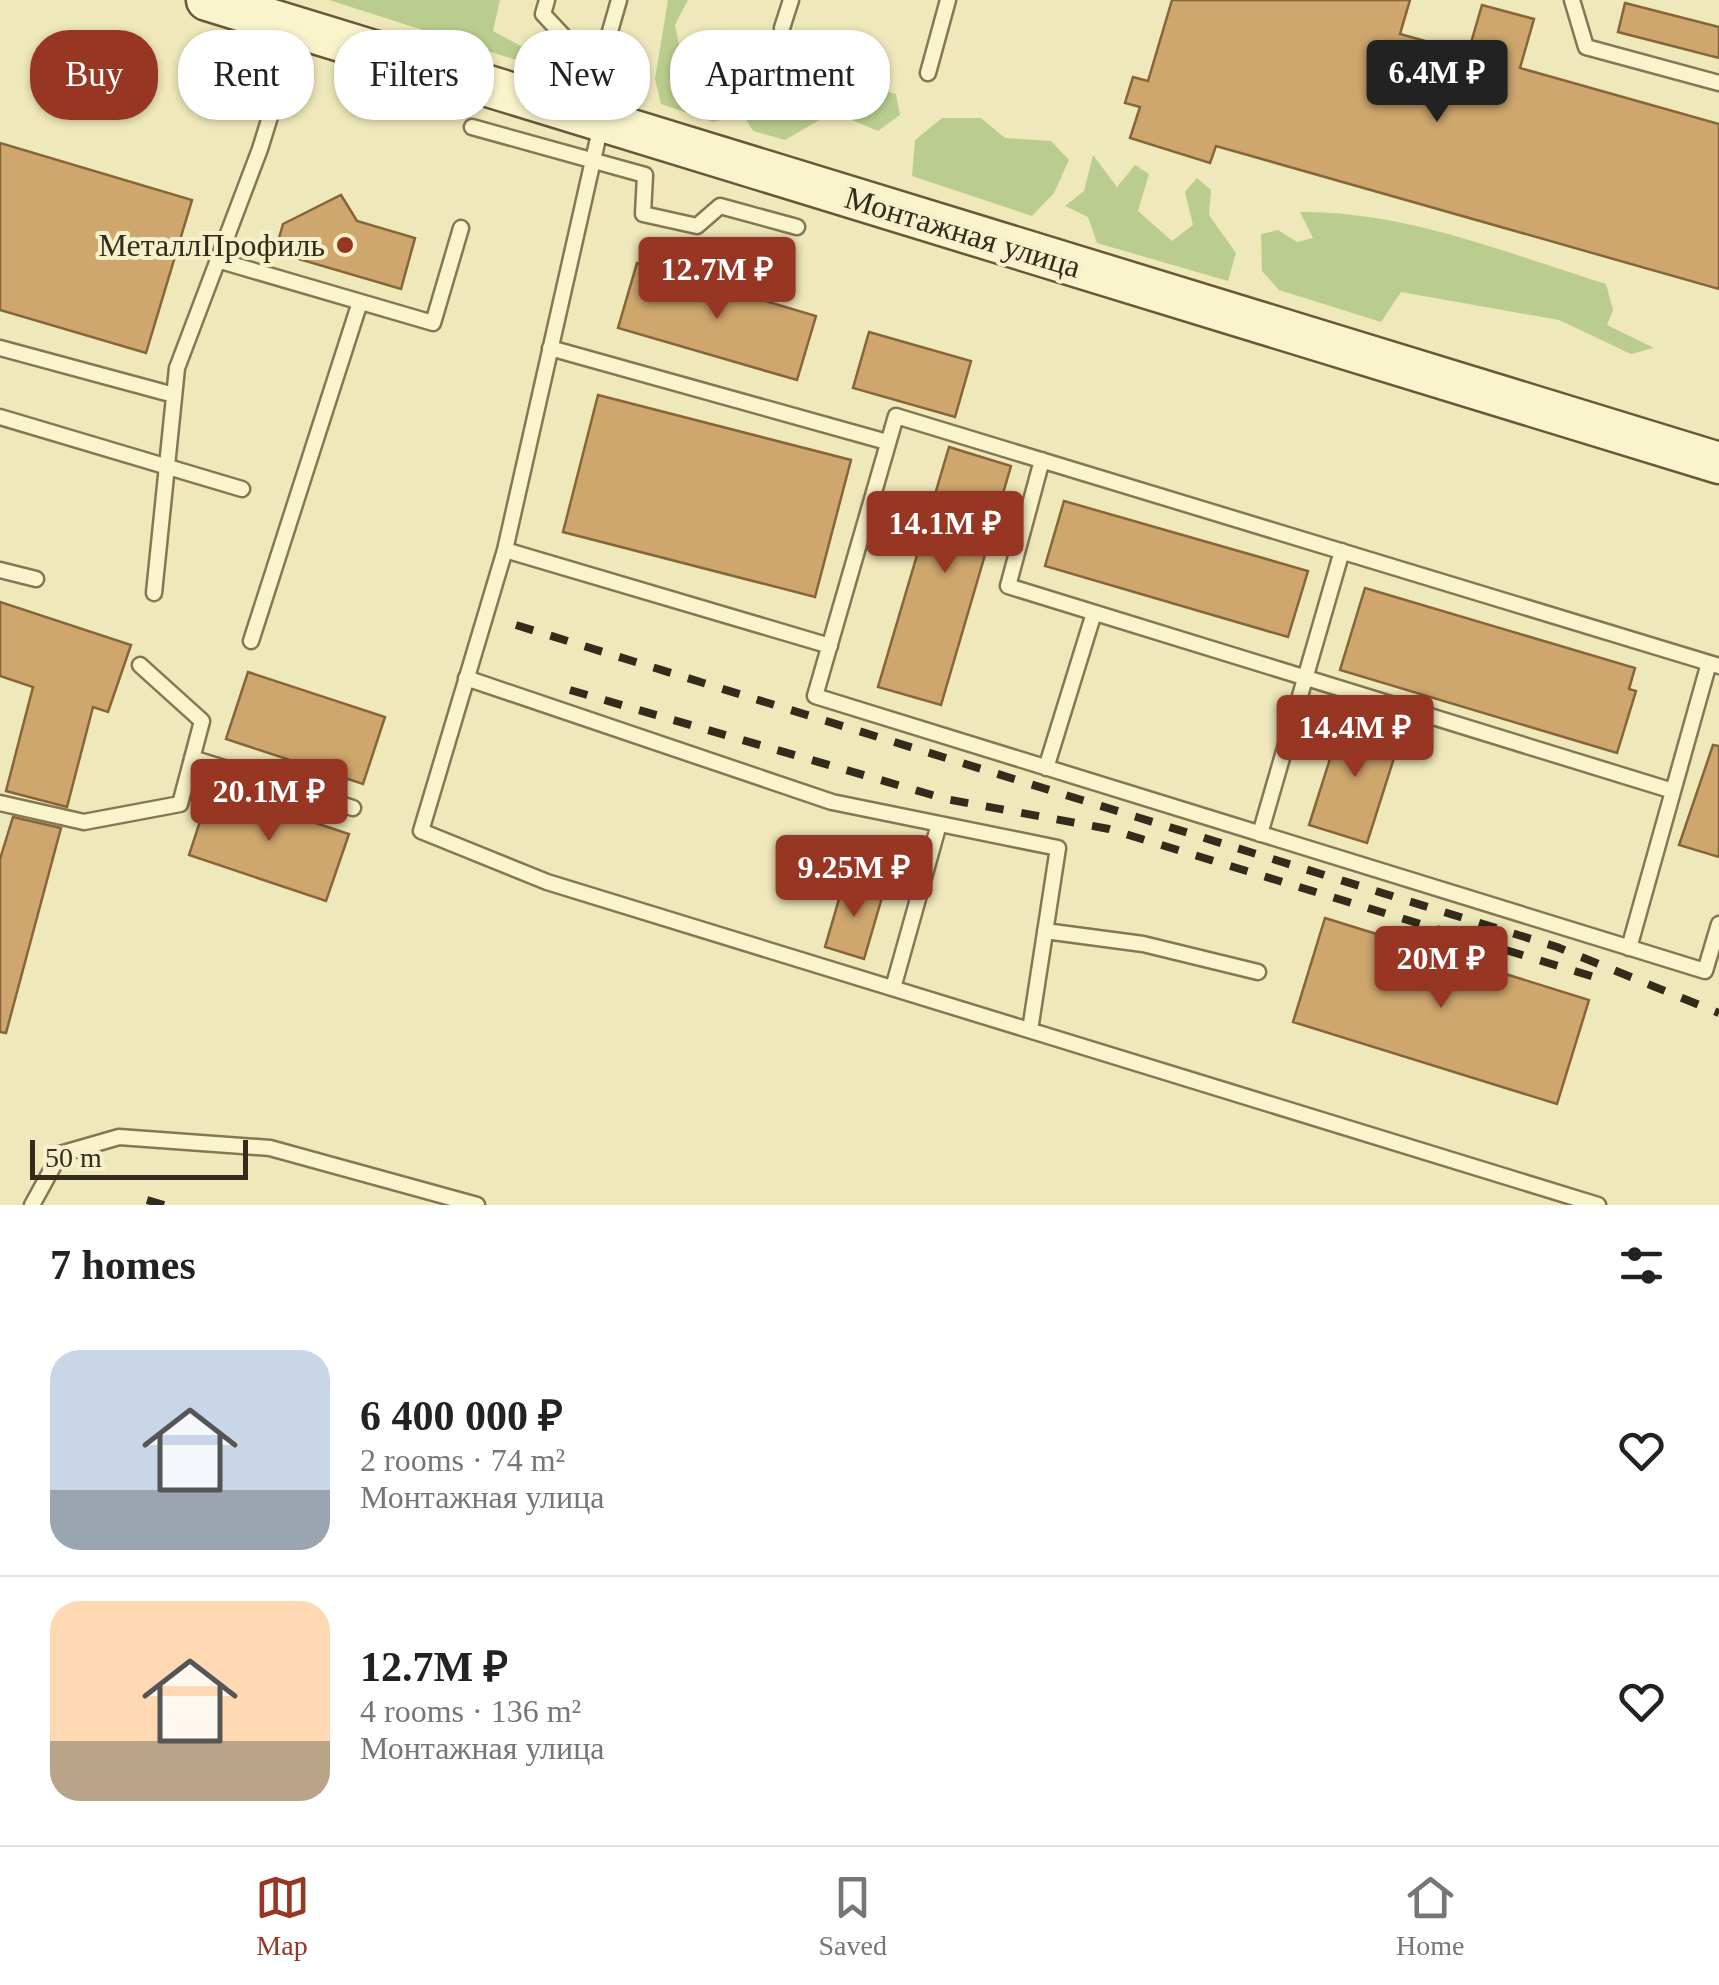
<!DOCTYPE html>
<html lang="en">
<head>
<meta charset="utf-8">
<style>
	:root { --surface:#fff; --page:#f6f6f6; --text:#222; --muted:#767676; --line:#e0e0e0; --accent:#973622 }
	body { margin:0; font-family:"Times New Roman",serif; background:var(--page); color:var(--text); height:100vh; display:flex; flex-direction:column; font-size:38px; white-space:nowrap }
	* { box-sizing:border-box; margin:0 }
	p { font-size:32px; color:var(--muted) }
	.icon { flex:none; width:55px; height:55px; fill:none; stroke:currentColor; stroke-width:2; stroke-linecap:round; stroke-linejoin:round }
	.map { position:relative; height:1205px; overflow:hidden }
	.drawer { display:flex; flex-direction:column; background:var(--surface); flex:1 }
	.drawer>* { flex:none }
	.banner { position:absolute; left:30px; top:30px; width:1000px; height:90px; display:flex; gap:20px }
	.scale { position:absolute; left:30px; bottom:25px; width:218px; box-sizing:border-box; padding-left:10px; border:5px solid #342b1a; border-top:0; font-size:28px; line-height:35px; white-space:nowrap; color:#342b1a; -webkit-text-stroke:8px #f6f1ca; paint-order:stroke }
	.price { position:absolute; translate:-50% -85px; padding:0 22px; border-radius:10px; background:var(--accent); color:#fff; font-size:32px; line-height:65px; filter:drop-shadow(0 2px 5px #0008) }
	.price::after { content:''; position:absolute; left:50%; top:60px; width:30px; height:22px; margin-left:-15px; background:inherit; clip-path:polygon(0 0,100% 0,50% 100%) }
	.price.selected { background:#222; color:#fff }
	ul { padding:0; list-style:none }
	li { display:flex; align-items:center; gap:30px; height:250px; padding:0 50px }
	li+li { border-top:2px solid var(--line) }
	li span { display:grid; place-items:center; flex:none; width:280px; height:200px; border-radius:30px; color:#555 }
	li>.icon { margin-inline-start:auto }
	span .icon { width:120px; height:120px; fill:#fffc; stroke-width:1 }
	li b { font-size:42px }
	h2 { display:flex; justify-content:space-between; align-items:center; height:120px; padding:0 50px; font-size:42px }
	.pill { padding:0 35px; border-radius:40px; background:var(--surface); box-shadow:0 2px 8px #0004; font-size:35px; line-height:90px }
	.pill.selected { background:var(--accent); color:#fff }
	.tabs { display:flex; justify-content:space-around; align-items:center; height:140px; border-top:2px solid var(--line); background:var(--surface); font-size:28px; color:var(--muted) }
	.tabs a { display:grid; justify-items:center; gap:5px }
	.tabs .selected { color:var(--accent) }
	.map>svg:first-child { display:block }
	.green { fill:#bbcd8e }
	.building { fill:#cfa76e; stroke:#866539; stroke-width:2.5 }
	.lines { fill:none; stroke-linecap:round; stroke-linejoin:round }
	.lane-casing { stroke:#867754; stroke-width:19 }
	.secondary-casing { stroke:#675838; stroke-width:45 }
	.lane { stroke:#faf4cd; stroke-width:14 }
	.secondary { stroke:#faf4cd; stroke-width:40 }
	.rail { stroke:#342b1a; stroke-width:8; stroke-dasharray:18 18; stroke-linecap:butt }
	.poi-dot { fill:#973622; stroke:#f6f1ca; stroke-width:4 }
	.labels { text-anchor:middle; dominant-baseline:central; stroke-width:8; stroke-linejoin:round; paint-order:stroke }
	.street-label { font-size:32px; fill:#342b1a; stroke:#f6f1ca }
	.poi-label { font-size:32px; fill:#342b1a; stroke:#f6f1ca; text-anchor:end }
</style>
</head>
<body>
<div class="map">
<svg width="1719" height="1205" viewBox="0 0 1719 1205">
	<rect width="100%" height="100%" fill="#efe8ba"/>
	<path class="green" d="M329,0H500L493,31L530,51L529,64Z
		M668,0H688L675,25L682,60L701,71L741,60L775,75L813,72L896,94L900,115L878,131L833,112L785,140L753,131L743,114L713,122L661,104L655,79Z
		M942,118H981L1005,138L1051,141L1069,160L1054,193L1032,216L912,176L915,140Z
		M1093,155L1117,187L1135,165L1149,174L1138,211L1172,241L1193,225L1185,192L1197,178L1211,190L1209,215L1236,253L1228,281L1097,243L1088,217L1065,206L1084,191Z
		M1300,212C1405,211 1507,253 1606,284L1613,310L1607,325L1654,348L1631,354L1559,320L1401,292L1381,322L1279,290L1262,271L1261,234L1278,230L1297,242L1313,238Z"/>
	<path class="building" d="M1172,0H1410L1400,34L1468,53L1482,5L1534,19L1520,68L1719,124V289L1216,146L1210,163L1130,138L1140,107L1125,103L1133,77L1148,81Z
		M1625,3L1719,27V58L1618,32Z
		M0,143L192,200L146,353L0,310Z
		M341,195L357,221L415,238L401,289L275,252L283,224Z
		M637,263L816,316L797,380L618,328Z
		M869,332L971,361L955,417L853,388Z
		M598,395L851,460L815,597L563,532Z
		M949,447L1011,466L941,705L878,687Z
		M1064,501L1308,571L1288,637L1045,566Z
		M1365,588L1635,668L1629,689L1636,691L1617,753L1340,670Z
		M0,602L131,645L108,712L93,707L67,807L6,791L33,687L0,676Z
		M248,672L385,717L363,784L226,739Z
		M1343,718L1401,736L1367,843L1309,825Z
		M1713,745L1719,746V857L1679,845Z
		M211,788L349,834L326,901L189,855Z
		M13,817L61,828L6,1033L0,1032V859Z
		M844,882L883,894L864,959L825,947Z
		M1325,918L1589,1000L1557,1104L1293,1022Z"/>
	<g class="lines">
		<g class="lane-casing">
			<path id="lane" d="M547,0L543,14L598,73
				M1572,0L1586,47L1719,83
				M782,28L791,0
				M928,73L948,0
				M587,111L619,0
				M601,125L505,550L421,831L547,882L1598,1205
				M472,127L645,175L643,214L697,226L720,206L797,227
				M217,260L433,323L461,228
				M0,348L174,395
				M550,348L887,442
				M0,417L242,489
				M1042,460L1008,586L1673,791
				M505,550L830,646
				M0,570L36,579
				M154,593L177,368L260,149L296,33
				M251,641L360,302
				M1719,666L896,416L815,696L1705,971L1719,924
				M466,678L832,802L1058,848L1030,1030
				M192,758L353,808
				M1046,768L1094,613
				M0,803L84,822L180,804L202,721L140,665
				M1260,834L1342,551
				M1045,931L1143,944L1258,972
				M1629,948L1709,663
				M893,988L939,824
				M32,1205L60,1154L119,1137L270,1148L477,1205"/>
		</g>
		<g class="secondary-casing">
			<path id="secondary" d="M207,0L1719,463"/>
		</g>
		<use href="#lane" class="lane"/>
		<use href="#secondary" class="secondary"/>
		<path class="rail" d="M516,625L1557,947L1719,1013
			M570,690L946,799L1109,829L1604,980
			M147,1200L164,1205"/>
	</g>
	<circle class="poi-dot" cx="345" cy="245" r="10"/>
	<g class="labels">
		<g class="street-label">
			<text transform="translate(963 232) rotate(17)">Монтажная улица</text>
		</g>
		<g class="poi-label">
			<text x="325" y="245">МеталлПрофиль</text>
		</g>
	</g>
</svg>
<div class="scale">50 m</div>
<b class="price selected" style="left:1437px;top:125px">6.4M ₽</b>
<b class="price" style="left:717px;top:322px">12.7M ₽</b>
<b class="price" style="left:945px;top:576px">14.1M ₽</b>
<b class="price" style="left:1355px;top:780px">14.4M ₽</b>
<b class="price" style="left:269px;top:844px">20.1M ₽</b>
<b class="price" style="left:854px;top:920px">9.25M ₽</b>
<b class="price" style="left:1441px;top:1011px">20M ₽</b>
<div class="banner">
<a class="pill selected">Buy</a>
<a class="pill">Rent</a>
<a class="pill">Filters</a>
<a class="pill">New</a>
<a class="pill">Apartment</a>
</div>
</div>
<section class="drawer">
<h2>7 homes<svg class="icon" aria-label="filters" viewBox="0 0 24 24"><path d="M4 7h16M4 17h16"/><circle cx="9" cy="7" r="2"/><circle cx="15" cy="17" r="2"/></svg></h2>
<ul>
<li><span style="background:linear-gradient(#c9d6e8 70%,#9aa5b1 0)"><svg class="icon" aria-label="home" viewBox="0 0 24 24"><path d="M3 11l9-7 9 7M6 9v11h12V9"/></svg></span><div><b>6 400 000 ₽</b><p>2 rooms · 74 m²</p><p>Монтажная улица</p></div><svg class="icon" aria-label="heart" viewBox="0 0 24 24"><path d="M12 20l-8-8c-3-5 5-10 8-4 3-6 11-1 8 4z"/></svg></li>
<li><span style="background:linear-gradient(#ffd9b3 70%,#b9a48a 0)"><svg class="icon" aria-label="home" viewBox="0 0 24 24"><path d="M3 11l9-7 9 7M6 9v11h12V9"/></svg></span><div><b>12.7M ₽</b><p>4 rooms · 136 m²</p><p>Монтажная улица</p></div><svg class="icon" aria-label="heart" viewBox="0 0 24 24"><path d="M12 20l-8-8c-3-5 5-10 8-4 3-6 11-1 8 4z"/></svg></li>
</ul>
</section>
<nav class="tabs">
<a class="selected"><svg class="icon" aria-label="map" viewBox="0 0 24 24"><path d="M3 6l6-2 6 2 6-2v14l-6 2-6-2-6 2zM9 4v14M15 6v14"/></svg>Map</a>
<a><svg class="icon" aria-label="saved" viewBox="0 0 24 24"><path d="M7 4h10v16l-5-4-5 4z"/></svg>Saved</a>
<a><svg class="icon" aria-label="home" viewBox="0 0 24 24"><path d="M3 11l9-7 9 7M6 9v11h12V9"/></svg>Home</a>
</nav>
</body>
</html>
